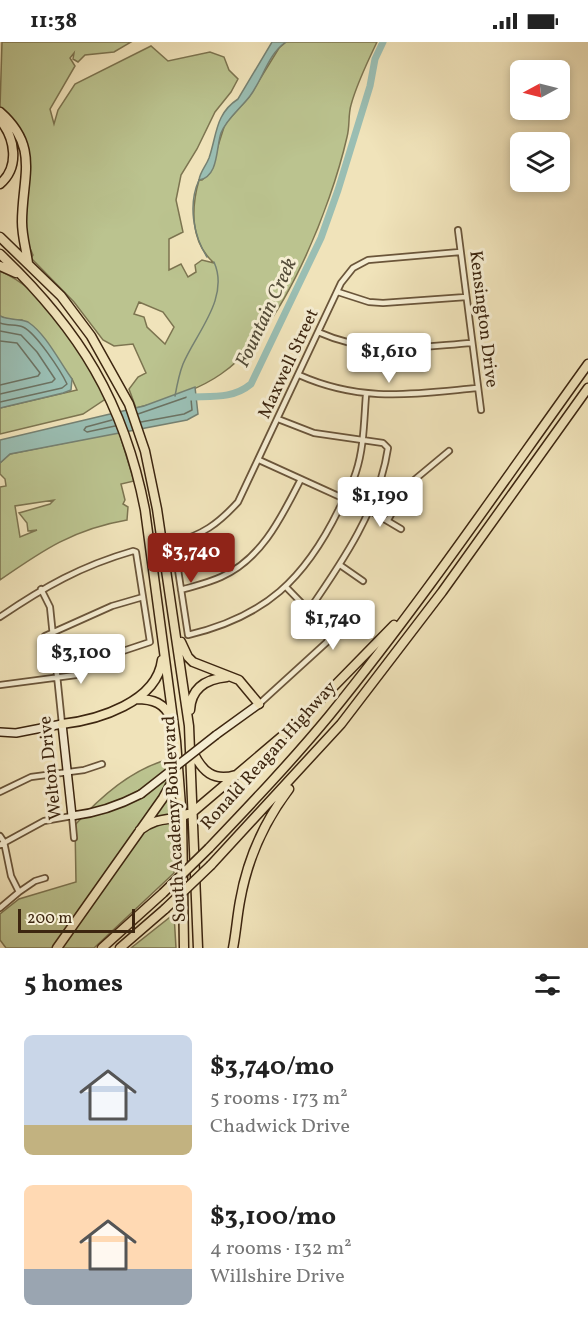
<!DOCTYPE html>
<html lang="en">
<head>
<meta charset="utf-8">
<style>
	:root { --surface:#fff; --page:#f6f6f6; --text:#222; --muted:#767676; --accent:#8f2418 }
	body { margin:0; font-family:Vollkorn,serif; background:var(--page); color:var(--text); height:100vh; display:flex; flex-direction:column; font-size:22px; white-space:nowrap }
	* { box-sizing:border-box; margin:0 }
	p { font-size:20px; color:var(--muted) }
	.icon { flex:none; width:33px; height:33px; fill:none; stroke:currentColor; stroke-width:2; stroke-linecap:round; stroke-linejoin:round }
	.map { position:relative; height:906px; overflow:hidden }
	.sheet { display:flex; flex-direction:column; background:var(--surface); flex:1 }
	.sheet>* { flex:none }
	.needle { width:39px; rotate:263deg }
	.fabs { position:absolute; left:510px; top:18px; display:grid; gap:12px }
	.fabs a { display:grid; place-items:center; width:60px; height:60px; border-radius:9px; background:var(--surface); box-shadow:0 3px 9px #0003; font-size:30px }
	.scale { position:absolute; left:18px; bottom:15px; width:117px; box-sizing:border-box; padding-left:6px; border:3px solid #3d2610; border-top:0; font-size:16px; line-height:21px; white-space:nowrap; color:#3d2610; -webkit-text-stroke:4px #f5edd2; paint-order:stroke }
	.price { position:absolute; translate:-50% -51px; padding:0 14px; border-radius:6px; background:#fff; color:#222; font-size:20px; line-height:39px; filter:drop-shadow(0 2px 3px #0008) }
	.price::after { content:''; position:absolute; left:50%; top:36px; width:18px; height:14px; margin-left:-9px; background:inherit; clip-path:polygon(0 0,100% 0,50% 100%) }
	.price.current { background:var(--accent); color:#fff }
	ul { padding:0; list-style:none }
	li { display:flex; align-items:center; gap:18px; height:150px; padding:0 24px }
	li span { display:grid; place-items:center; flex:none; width:168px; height:120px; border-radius:9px; color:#555 }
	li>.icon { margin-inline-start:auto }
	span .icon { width:72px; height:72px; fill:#fffc; stroke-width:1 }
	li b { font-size:26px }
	h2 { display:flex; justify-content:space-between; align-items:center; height:72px; padding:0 24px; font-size:26px }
	.status { display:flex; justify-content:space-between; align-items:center; height:42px; padding:0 30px; background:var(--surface); direction:ltr }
	.status svg { height:16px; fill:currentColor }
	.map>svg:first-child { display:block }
	.green { fill:#bbc38f; stroke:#7c7450; stroke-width:1.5; fill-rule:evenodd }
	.water { fill:#9abeb3; stroke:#758172; stroke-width:1.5 }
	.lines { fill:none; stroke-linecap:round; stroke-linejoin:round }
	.shore { stroke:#6c7262; stroke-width:1.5 }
	.stream { stroke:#758172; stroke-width:1.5 }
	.river { stroke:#9abeb3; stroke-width:7 }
	.street-casing { stroke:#6a553a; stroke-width:8 }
	.secondary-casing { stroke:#3d2610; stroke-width:10 }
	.highway-casing { stroke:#3d2610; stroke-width:11 }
	.street { stroke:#f5edd2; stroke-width:4.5 }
	.secondary { stroke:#f5edd2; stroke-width:7 }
	.highway { stroke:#f0e3ba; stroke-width:8 }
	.secondary-bridge-casing { stroke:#3d2610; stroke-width:10; stroke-linecap:butt }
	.highway-bridge-casing { stroke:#3d2610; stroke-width:11; stroke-linecap:butt }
	.secondary-bridge { stroke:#f5edd2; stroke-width:7 }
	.highway-bridge { stroke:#f0e3ba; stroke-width:8 }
	.labels { text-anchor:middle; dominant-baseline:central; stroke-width:6; stroke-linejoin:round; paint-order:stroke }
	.street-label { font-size:18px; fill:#3d2610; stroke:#f5edd2 }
	.water-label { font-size:20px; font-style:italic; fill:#544c39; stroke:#f5edd2 }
</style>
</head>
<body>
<div class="status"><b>11:38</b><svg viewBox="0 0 49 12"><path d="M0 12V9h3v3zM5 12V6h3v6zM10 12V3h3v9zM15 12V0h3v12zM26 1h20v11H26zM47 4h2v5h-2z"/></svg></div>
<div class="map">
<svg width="588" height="906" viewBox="0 0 588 906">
	<rect width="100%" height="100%" fill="#f0e3ba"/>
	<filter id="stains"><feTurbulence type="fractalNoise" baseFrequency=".00333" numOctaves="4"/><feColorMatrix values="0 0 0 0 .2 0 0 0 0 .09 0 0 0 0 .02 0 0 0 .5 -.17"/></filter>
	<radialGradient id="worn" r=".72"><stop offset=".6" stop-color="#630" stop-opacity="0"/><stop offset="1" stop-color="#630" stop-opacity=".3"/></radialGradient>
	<path class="green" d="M2,0H131L114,10L85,13L78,20L73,17L74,11L70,16L75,24L50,67L54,82L58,68L75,42L151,4L168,19L210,10L224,15L229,28L238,37L231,50L215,70L197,107L181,133L176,158L183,190L169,197V228L181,222L188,235L196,230L195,223L202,218L214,221C190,200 191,166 199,138H202L209,132L225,82L249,55L279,6L286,0H377C367,21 357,41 351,63C348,73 350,84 347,95C331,165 282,291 221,332C197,349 164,359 136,366L129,347L138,335L146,331L133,302L114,304L103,298L74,260L31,216L33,213C6,159 61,122 0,66ZM139,260L163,270L174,285L165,302L147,285L144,275L134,272Z
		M0,229C52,252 80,309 107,356L83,372L0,392V366L77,348L72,337L22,278H9L0,274Z
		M119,390L134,439L121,442L125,458L123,462L128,465L127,478C74,487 43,508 0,538V445L6,444L5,437L0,432V421L10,412ZM54,458L50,462L19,471L27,481L28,489L37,488L20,495L15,464Z
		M170,717L174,831L94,906H6L0,898V872L19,857L76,840L75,783C100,755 133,726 170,717Z
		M174,872L176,906H131Z"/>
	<path class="water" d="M272,0H286C268,12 263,37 250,54C241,66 227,76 221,91C216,105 219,135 199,138C200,130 206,124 209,116C217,93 215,72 238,57Z
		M0,274C9,279 20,276 28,280C46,292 59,319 72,337L71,348L63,351L0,366Z
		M195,345L198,372L187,378L10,412L0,421V398L144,364Z"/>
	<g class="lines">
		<path class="shore" d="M0,281C8,284 16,282 23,285C36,291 61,329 67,342L62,346L0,360
			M0,289L21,293L37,310L55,337L52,340L0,352
			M0,299L17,301L40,331L38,334L0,343
			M138,372L187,355L191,357L192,368L184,372L141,380
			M112,378L86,385L84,388L87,390L115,384"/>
		<path class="stream" d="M199,138C188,162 193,193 207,215
			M175,354C177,343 179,332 183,322C196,291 230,256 214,220"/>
		<path class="river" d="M190,355C212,354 233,357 251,342L321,196L338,148L370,44L375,17L383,0"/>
		<g class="street-casing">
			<path id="street" d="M458,188L481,368
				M338,250L369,260L383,261L466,255
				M318,290C372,314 415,305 472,301
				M299,333C362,361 412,352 478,346
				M278,377L314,391L383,401L388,406C379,466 343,519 309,568
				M259,418L369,468L401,487
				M388,478L407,444L449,409
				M173,495L188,593C265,575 305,537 339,467C345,455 352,443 356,430C364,406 364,378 366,353
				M174,501C203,492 217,483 238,460L341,241L353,226L368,218L460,210
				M340,523L363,539
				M41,547L50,565L62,682
				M181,548C194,544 208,541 221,535C262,517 282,474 301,437
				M0,575C44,545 81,524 133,509L136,510L150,600L123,609L76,633L0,643
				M45,594L112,564L143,555
				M259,662L327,600L329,592L325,585L286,545
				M0,750L31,735L84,728L102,722
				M0,794L4,800L11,834L19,850L35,839L45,836
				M0,803L44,779L72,774L74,796
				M0,866L19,850"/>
		</g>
		<g class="secondary-casing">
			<path id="secondary" d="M0,690L16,691L62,682L72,774C97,771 118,764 141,752
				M216,693L259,662"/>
		</g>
		<g class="highway-casing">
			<path id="highway" d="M0,70C40,105 22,135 22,180C22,194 26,207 28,221
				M0,78C15,96 20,125 0,142
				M0,195L61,254L91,294L129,362L145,409L157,467L189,684L198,906
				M0,212C80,288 124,360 145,468L176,699L182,777L184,906
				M0,224L16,231
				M181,600L188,615L193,620L239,638L259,662
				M136,657C153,657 165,661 171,677
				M190,668C191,646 206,637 227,635
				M62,682C98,678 157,660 162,618
				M193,710C202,729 213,740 236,733
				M140,788C161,772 174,781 194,769L300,679L394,583
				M209,806C250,763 291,720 329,674C421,561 503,440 588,322
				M211,823L341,682L442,550L588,346
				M57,906L163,756L173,738L175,730
				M102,906L163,851
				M120,906L165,867
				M233,906C236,891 237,875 240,859C247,819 264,780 289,747"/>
		</g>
		<use href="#street" class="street"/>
		<use href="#secondary" class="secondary"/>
		<use href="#highway" class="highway"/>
		<g class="secondary-bridge-casing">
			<path id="secondary-bridge" d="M141,752L216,693"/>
		</g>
		<g class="highway-bridge-casing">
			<path id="highway-bridge" d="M163,851L209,806
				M165,867L211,823"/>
		</g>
		<use href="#secondary-bridge" class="secondary-bridge"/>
		<use href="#highway-bridge" class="highway-bridge"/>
	</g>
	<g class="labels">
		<g class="street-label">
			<text transform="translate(483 277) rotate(83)">Kensington Drive</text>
			<text transform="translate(289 322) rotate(-65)">Maxwell Street</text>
			<text transform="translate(269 714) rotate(-48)">Ronald Reagan Highway</text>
			<text transform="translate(51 726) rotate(-96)">Welton Drive</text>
			<text transform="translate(175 777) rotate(-93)">South Academy Boulevard</text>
		</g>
		<g class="water-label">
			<text transform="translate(267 271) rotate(-65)">Fountain Creek</text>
		</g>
	</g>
	<rect width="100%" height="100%" filter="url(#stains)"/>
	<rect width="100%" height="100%" fill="url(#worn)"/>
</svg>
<div class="fabs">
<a><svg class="needle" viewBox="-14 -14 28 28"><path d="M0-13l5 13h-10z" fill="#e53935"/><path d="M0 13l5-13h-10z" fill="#767676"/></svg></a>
<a><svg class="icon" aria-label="layers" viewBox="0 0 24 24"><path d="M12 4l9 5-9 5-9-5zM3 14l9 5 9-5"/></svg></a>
</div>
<div class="scale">200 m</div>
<b class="price" style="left:389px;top:342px">$1,610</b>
<b class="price" style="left:380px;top:486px">$1,190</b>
<b class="price current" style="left:191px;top:542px">$3,740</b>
<b class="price" style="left:333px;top:609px">$1,740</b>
<b class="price" style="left:81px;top:643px">$3,100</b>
</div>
<section class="sheet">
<h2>5 homes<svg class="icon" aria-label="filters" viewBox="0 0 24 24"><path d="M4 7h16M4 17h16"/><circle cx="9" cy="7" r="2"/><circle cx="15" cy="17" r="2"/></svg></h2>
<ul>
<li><span style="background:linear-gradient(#c9d6e8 75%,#c2b280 0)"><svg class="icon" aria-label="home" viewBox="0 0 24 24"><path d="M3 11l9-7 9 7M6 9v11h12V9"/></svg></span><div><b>$3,740/mo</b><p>5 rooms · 173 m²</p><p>Chadwick Drive</p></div></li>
<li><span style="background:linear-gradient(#ffd9b3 70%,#9aa5b1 0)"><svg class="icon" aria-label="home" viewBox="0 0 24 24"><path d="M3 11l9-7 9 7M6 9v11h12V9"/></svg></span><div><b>$3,100/mo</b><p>4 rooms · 132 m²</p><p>Willshire Drive</p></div></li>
</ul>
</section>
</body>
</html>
